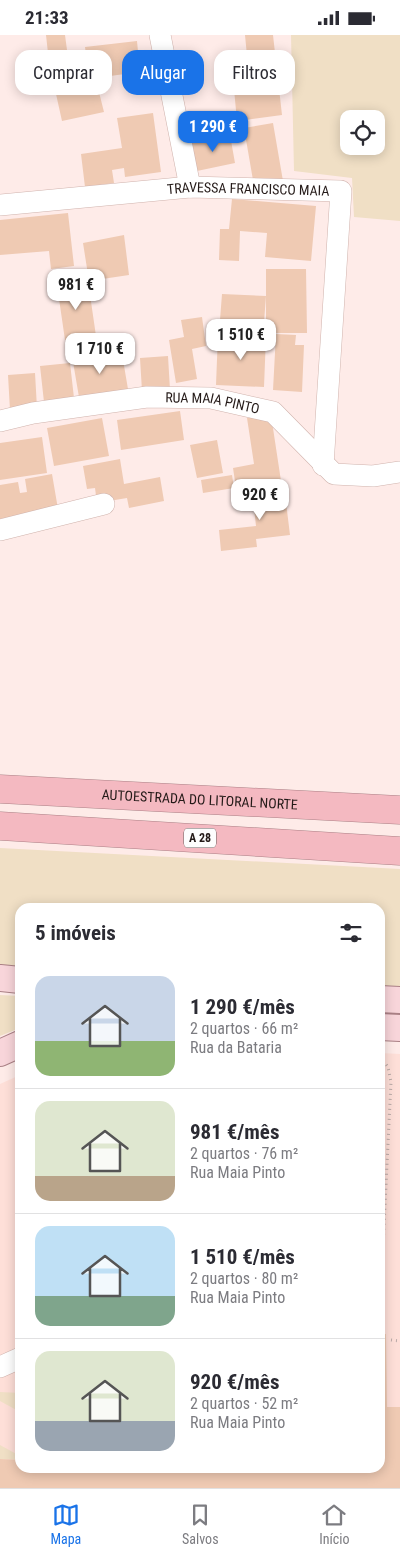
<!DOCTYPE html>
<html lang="pt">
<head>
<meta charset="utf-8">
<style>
	:root { --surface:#fff; --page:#f7f7f7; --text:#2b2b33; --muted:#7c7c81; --line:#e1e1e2; --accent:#1a73e8 }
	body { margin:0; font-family:"Roboto Condensed",sans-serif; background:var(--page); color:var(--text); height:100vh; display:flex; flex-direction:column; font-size:19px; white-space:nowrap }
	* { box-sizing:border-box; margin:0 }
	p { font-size:16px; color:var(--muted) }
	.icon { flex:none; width:28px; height:28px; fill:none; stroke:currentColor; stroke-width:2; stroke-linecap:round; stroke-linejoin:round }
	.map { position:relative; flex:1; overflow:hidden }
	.details { position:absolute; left:15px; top:868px; width:370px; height:570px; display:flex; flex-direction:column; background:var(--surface); border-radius:15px; box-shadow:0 2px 12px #0003 }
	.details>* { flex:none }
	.hud { position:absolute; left:15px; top:15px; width:370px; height:45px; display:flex; gap:10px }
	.tools { position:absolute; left:340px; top:75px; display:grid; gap:10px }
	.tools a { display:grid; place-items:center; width:45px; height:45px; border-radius:10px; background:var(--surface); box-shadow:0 2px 12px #0003; font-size:25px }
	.price { position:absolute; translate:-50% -42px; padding:0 11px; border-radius:10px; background:#fff; color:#222; font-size:16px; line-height:32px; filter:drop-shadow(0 1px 2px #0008) }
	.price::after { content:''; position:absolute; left:50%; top:30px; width:15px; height:11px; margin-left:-8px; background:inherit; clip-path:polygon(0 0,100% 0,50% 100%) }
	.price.active { background:var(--accent); color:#fff }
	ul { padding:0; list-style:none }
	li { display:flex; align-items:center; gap:15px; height:125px; padding:0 20px }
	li+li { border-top:1px solid var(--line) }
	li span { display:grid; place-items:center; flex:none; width:140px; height:100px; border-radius:15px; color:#555 }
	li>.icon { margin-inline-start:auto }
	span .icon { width:60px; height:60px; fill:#fffc; stroke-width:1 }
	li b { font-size:21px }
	h2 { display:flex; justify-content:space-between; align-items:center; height:60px; padding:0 20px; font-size:21px }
	.chip { padding:0 18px; border-radius:15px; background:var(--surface); box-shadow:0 2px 12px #0003; font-size:18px; line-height:45px }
	.chip.active { background:var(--accent); color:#fff }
	.status { display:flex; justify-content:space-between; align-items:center; height:35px; padding:0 25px; background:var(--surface); direction:ltr }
	.status svg { height:14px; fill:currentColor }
	.tab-bar { display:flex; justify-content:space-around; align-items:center; height:70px; border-top:1px solid var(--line); background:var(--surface); font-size:14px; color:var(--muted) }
	.tab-bar a { display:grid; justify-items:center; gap:2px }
	.tab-bar .active { color:var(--accent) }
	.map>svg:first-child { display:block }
	.built { fill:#fedfd8 }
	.green { fill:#f0dfc5; fill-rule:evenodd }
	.building { fill:#efcab3 }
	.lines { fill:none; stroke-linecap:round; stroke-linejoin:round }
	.minor-casing { stroke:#d0b3ad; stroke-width:22 }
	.major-casing { stroke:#ab8186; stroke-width:28 }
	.highway-casing { stroke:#ab8186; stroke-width:29 }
	.path { stroke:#bbaba8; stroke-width:3; stroke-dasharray:1 4; stroke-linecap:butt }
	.minor { stroke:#fff; stroke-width:21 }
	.major { stroke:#f8d5da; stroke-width:26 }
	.highway { stroke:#f4b9c1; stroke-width:28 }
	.labels { text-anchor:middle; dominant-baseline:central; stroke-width:5; stroke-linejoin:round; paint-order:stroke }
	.shield { fill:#fdfdfd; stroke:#655e5d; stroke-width:1 }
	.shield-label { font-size:12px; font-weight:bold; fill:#241a18 }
	.street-label { font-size:14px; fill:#241a18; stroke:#fdfdfd }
</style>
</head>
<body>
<div class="status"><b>21:33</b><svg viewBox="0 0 49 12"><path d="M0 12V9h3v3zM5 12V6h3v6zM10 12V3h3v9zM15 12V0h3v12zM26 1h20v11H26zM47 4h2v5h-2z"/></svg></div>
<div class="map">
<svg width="400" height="1453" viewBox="0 0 400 1453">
	<rect width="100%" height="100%" fill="#feebe8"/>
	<path class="built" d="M380,1018L400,1019V1453H0V1049L20,1040V1432H380Z"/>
	<path class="green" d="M291,0H400V186L354,182L352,143L294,136ZM349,84H376V111H349Z
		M0,813L400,834V953L380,952V872H20V933L0,932Z
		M0,960L20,961V993L0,1001Z
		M0,1357L20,1358V1377L0,1366Z
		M0,1410L20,1421V1425L0,1424Z"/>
	<path class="building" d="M46,0H65L67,15L48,18Z
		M245,0H273L282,80L237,86L234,54L250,52Z
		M137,6L140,37L95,43L96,49L33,57L31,42L53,39L50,19L69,16L72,38L88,36L85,12Z
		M95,49H97L104,77L62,86L56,59Z
		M153,78L161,137L125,142L124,133L112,135L114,148L85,152L81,119L122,113L117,83Z
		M273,88L283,146L254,151L244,93Z
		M230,100L235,128L197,136L192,106Z
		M232,164L316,171L311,226L265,222L267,198L240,196L239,226L219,225L220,194H229Z
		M68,178L74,231L51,234L49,216L0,220V185Z
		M124,200L129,240L89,246L83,208Z
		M266,234H306L307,298H274V287H266Z
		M88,246L96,301L65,305L57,250Z
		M222,259L266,261L264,287L220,285Z
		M202,282L206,311L192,314L197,344L176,348L169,305L184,302L181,285Z
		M218,299L266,301L264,352L216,350Z
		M276,299L296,300L295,310H304L302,357L273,355Z
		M121,313L129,360L80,368L72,321Z
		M168,321L170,355L142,356L140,323Z
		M70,328L74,363L44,367L40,331Z
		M35,338L37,373L10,375L8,340Z
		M180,376L184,405L121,415L117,385Z
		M271,380L281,446L236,453L233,433L254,429L247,383Z
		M102,383L109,421L54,431L47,393Z
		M42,402L47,438L0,445V408Z
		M217,405L223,438L197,443L190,410Z
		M120,424L124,449L160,442L164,466L129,473L127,463L97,468L95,453L87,454L83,431Z
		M52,439L58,474L0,484V450L18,447L20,458L27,457L25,444Z
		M232,440L234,453L203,458L201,445Z
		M284,451L290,500L256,504L257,512L221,516L219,495L256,491L252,455Z
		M380,1285H384V1299H386L387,1372H400V1453H0V1424L20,1425V1432H380Z"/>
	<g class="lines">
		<g class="minor-casing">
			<g id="minor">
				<path d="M160,0L190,152"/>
				<path id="s1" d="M0,170L190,152L341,156L323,430"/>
				<path id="s2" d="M0,386L33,378L147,362L211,363L273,377L334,439L373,441L400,437"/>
				<path d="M0,495L104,469"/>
				<path d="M0,1332L20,1323"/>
			</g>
		</g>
		<g class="major-casing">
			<path id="major" d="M0,943L20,945
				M380,964L400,965
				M380,992L400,993
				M0,1018L20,1009"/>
		</g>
		<g class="highway-casing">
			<g id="highway">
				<path id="s3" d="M0,754L400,775"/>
				<path d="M0,791L400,816"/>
			</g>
		</g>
		<path class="path" d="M380,1022L388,1032L391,1047L380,1274
			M391,1305L400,1306"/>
		<use href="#minor" class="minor"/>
		<use href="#major" class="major"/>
		<use href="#highway" class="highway"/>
	</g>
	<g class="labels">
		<rect class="shield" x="184" y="793.5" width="32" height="19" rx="4"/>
		<g class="shield-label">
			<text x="200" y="803">A 28</text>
		</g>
		<g class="street-label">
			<text stroke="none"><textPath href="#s1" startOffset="249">TRAVESSA FRANCISCO MAIA</textPath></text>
			<text stroke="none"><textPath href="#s2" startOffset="215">RUA MAIA PINTO</textPath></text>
			<text stroke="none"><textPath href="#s3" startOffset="200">AUTOESTRADA DO LITORAL NORTE</textPath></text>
		</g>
	</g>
</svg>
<div class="tools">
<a><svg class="icon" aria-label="locate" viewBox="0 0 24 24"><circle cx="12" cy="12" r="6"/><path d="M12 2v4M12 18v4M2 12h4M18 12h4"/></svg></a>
</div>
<b class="price active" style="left:213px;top:118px">1 290 €</b>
<b class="price" style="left:76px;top:276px">981 €</b>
<b class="price" style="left:241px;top:326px">1 510 €</b>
<b class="price" style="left:100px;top:340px">1 710 €</b>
<b class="price" style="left:260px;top:486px">920 €</b>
<div class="hud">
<a class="chip">Comprar</a>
<a class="chip active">Alugar</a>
<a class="chip">Filtros</a>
</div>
<section class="details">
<h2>5 imóveis<svg class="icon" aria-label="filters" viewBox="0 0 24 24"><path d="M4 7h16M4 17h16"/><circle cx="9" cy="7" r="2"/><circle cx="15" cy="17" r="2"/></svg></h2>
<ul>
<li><span style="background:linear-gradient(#c9d6e8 65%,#8fb573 0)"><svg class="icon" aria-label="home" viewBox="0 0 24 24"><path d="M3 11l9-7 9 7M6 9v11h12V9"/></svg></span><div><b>1 290 €/mês</b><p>2 quartos · 66 m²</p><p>Rua da Bataria</p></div></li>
<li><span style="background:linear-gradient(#dfe7d0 75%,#b9a48a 0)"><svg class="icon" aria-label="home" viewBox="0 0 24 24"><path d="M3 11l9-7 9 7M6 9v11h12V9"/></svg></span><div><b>981 €/mês</b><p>2 quartos · 76 m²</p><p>Rua Maia Pinto</p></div></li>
<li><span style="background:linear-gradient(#bfe0f5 70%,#7fa58c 0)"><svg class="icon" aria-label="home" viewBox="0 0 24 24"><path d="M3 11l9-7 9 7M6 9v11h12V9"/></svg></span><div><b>1 510 €/mês</b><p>2 quartos · 80 m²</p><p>Rua Maia Pinto</p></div></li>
<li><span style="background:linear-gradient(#dfe7d0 70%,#9aa5b1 0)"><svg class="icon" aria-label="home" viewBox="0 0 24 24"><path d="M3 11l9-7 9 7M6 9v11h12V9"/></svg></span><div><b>920 €/mês</b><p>2 quartos · 52 m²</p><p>Rua Maia Pinto</p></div></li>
</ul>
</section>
</div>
<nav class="tab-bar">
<a class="active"><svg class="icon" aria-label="map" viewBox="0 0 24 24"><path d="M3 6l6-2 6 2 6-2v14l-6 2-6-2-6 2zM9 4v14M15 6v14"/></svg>Mapa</a>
<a><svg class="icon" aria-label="saved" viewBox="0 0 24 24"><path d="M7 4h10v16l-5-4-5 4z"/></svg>Salvos</a>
<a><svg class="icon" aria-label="home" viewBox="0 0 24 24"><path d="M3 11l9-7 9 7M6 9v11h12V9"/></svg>Início</a>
</nav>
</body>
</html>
